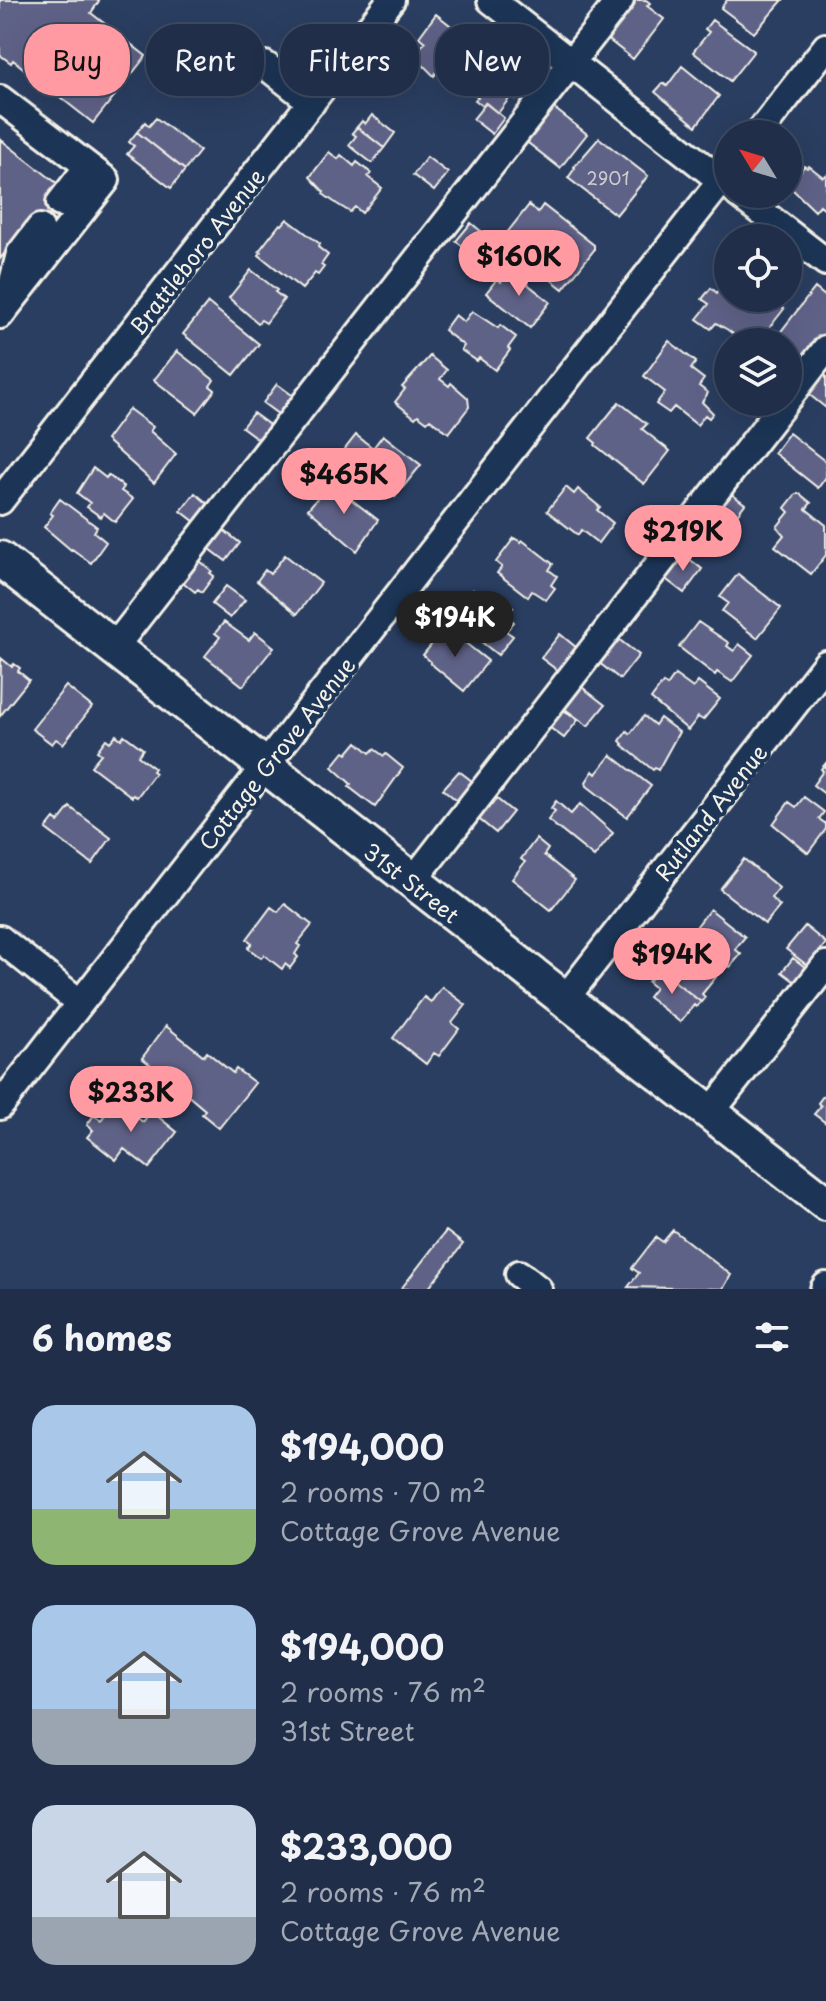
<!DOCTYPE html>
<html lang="en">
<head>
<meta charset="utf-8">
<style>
	:root { --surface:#202e49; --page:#2d3a53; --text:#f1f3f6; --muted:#a2a8b4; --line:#3d4a61; --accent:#ff9aa2 }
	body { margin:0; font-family:"Playpen Sans",sans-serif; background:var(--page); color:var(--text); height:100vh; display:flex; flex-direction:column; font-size:30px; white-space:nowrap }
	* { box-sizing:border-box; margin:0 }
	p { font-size:26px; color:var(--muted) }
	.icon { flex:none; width:44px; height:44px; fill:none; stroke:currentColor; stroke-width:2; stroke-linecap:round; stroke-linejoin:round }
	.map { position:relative; height:1289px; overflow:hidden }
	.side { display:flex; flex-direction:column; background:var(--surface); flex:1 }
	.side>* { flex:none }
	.top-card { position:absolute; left:24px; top:24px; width:778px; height:72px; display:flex; gap:16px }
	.needle { width:52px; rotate:308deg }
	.controls { position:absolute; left:714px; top:120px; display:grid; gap:16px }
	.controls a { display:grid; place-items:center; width:88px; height:88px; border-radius:50%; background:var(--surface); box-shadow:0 8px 32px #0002,0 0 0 2px var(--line); font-size:40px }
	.price { position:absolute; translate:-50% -68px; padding:0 18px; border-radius:28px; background:var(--accent); color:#111; font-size:26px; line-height:52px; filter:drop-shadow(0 2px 4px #0008) }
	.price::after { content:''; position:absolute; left:50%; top:48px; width:24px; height:18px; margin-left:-12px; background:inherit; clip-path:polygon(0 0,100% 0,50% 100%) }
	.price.active { background:#222; color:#fff }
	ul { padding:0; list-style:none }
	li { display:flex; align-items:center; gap:24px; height:200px; padding:0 32px }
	li span { display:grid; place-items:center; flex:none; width:224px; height:160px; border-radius:24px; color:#555 }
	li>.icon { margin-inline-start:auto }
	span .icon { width:96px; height:96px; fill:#fffc; stroke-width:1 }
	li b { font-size:34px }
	h2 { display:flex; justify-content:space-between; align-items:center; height:96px; padding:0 32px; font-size:34px }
	.tag { padding:0 28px; border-radius:32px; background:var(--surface); box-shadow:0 8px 32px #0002,0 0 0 2px var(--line); font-size:28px; line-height:72px }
	.tag.active { background:var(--accent); color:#111 }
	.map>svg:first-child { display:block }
	.building { fill:#5e6287; stroke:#f4f1e8; stroke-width:2 }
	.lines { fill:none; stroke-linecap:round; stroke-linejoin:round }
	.minor-casing { stroke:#f4f1e8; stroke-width:32 }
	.major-casing { stroke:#f4f1e8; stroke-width:40 }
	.minor { stroke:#1d3557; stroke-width:26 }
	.major { stroke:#1d3557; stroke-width:34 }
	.labels { text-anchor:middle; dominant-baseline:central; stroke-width:8; stroke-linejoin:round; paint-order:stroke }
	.number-label { font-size:18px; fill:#cecdd0 }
	.street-label { font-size:22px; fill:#f4f1e8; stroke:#1d3557 }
</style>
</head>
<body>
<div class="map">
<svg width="826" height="1289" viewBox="0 0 826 1289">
	<rect width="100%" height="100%" fill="#2a3e61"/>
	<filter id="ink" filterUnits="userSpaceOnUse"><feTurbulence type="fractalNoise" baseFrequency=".0125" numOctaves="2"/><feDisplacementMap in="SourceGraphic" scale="16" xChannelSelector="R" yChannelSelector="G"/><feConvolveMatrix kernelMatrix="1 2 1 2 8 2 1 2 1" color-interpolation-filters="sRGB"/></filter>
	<g filter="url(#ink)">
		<path class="building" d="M0,0H98L99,1L91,13L146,56L93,123L13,60L11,63L0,55Z
			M634,0H646L650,3L647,6L664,19L633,59L605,37Z
			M727,0H783L754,33L721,8Z
			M436,14L455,29L451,34L467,46L463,51L470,57L456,75L449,69L442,77L436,73L434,76L414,56L425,42L419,37Z
			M712,20L754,51L730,81L693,52L709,32L705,29Z
			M482,61L485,63L487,61L499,71L505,63L529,82L516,99L512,95L498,113L485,103L483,106L475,100L478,97L466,88L471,82L467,79Z
			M682,66L719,96L696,126L655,92L663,83L667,86Z
			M486,103L504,118L492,134L473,119Z
			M550,105L587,134L560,168L523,139Z
			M372,115L395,133L384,148L357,127L362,121L365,124Z
			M156,118L200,151L185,170L137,132L145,122L149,126Z
			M357,127L384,148L372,163L349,145L356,136L352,133Z
			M137,132L185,170L171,188L127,154L134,146L129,142Z
			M599,138L648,176L616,215L568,178L575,168L574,167Z
			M0,139L58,184L66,207L46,233L30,220L0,259Z
			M329,152L338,159L341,155L354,166L357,162L371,173L368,177L382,188L362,213L355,207L350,212L337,204L323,194L324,192L310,177Z
			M427,157L448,173L434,191L413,175Z
			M804,166L807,168L809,166L823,177L826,175V210L820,205L815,211L790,187Z
			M529,205L538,212L543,205L594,245V250L563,289L507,245L512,239L506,234Z
			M287,219L320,244L318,247L328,255L321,265L324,267L318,275L315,273L302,289L259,255L261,252L259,251L280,224L282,225Z
			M471,223L488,237L473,255L456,241Z
			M251,270L277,290L275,292L284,299L266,323L261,320L258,323L229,298Z
			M510,270L550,302L530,328L486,293L497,279L501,282Z
			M728,279V298H769L784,309L758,342H735L738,338L728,330L716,323L711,329L697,319L709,304L702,299L711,288L717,293Z
			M815,288L826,297V340L807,364L788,350V342L775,339Z
			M208,303L259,344L234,375L183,334Z
			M472,311L498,328L500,325L516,337L508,348L510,350L495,370L479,358L477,361L461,350L464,346L444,330L455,315L464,322Z
			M669,341L696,362L691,369L704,379L699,386L708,393L702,402L713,413L709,418L705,415L697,425L674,407L669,413L656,404L665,392L644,376Z
			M177,351L214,380L210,386L215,390L197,413L154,380Z
			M430,356L447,370L440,379L449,386L451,383L468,398L469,407L449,433L430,419L427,422L418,415L415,418L395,402L405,389L402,387Z
			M822,373L826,376V408L806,392Z
			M277,384L296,398L282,417L263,403Z
			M619,402L647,424L642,429L670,451L644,484L595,445L596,443L590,438Z
			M129,409L153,427L150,431L176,454L154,483L106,440Z
			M253,413L272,427L261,441L242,427Z
			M789,433L826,462V477L818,488L774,453Z
			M356,435L373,448L383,435L421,465L395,497L341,454Z
			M93,468L106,478L108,475L124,487L121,491L133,499L115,522L104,513L101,517L87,507L90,503L77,493Z
			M330,483L378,520L357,551L308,509Z
			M566,487L574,494L578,489L600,507L597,510L613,523L598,543L581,530L578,535L547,511Z
			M726,490L745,504L729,525L710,510Z
			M195,493L213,508L199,525L181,511Z
			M796,494H800L811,503L806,509L826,525V555L811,574L775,546L784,535L777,527L789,512L785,508Z
			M60,499L97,527L94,532L106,542L91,563L72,549L71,550L44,527L53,515L50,513Z
			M221,528L240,543L226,561L206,546Z
			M514,538L521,542L522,540L553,564L549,570L557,576L551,585L555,588L546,600L532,591L528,597L497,573L502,567L496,562Z
			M682,553L702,569L684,593L663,577Z
			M285,555L321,583L297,614L257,581L265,570L270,574Z
			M195,557L212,571L210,573L214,576L202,592L198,589L195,592L178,578Z
			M738,574L781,608L757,638L722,611L728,603L720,597Z
			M226,586L245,600L230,618L212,604Z
			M473,590L488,602L494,594L513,608L507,616L514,622L506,631L513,636L498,655L451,618Z
			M224,622L249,640L255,632L274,647L243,686L205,656L220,637L215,633Z
			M698,622L729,643L727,646L734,651L739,644L753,655L732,682L717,672L715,675L679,647Z
			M444,629L452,635L453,633L488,661L464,691L430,663L431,662L423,655Z
			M560,634L583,653L565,676L541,658Z
			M617,638L639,655L620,679L598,662Z
			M1,658L12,667L14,664L20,668L18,671L29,680L0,716Z
			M675,675L693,688L698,682L720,699L703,720L698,717L688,730L651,699L663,683L667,686Z
			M578,684L605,705L588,726L561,706Z
			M66,686L92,707L63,744L56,739L52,744L32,729Z
			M559,707L578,720L564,738L545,724Z
			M644,716L655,725L660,718L679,732L658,770L655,768L653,770L622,745L623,744L620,741L627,731L630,734Z
			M116,735L121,739L124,735L143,749L138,756L154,768L152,771L155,773L137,797L133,795L132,797L91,766L101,754L97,751L106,739L110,742Z
			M357,742L370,753L374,749L384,756L386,754L403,768L375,807L349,787L351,784L332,767L344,752L347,754Z
			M611,755L651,786L627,817L587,786L586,782L593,771L596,774Z
			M826,763V795L813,785L823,771L821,769Z
			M459,771L477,785L461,804L443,789Z
			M492,795L513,812L496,833L475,816Z
			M804,797L824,812L819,819L826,824V829L808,853L773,824L789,802L796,807Z
			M556,801L571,814L580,804L613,833L594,857L548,820L555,811L551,808Z
			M70,807L111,838L92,864L46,829L54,819L58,822Z
			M536,839L548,849L544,855L575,880L551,910L512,879L525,862L521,859Z
			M744,859L779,888L771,898L780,906L765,924L720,889Z
			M285,904L312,925L297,944L300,946L295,954L298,957L290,968L285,964L282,969L264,955L261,958L248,948L252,943L247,939L271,907L278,912Z
			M710,909L745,937L735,949L741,954L730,967L703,948L704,947L690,935Z
			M805,926L826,943L808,966L786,949Z
			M683,952L716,977L702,994L705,997L701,1002L659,969L668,956L676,962Z
			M793,958L809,970L798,984L782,972Z
			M659,969L701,1002L696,1007L694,1005L680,1022L648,997L655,988L648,982Z
			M442,987L466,1005L452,1023L459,1029L439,1056L434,1053L426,1064L393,1038L424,997L431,1002Z
			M166,1026L204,1056L207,1052L233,1073L236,1069L255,1083L219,1128L202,1114L205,1110L179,1088L181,1084L161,1067L158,1071L142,1058Z
			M826,1092V1123L814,1114L821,1106L818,1103Z
			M115,1101L143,1122L151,1111L177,1132L149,1168L124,1149L116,1160L87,1137L93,1130L87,1125L94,1115L101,1120Z
			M673,1230L731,1275L723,1289L628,1287L639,1273L632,1268L656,1237L663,1242Z
			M446,1231L463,1244L428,1289H401Z"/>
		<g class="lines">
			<g class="minor-casing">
				<path id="minor" d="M491,0L728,186
					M265,65L312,102
					M0,99L106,180L0,315
					M758,134L826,47
					M738,194L826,262
					M60,203L88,167
					M10,294L20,254L40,228
					M788,398L826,349
					M0,501L391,0
					M113,649L620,0
					M412,882L785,402
					M0,939L80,1003
					M565,999L826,664
					M0,1106L728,172
					M711,1112L826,965
					M519,1274L538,1289
					M824,1289L826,1286"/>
			</g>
			<g class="major-casing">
				<path id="major" d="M0,559L826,1203"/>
			</g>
			<use href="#minor" class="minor"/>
			<use href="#major" class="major"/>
		</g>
	</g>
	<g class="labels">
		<g class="number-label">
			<text x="608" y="177">2901</text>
		</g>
		<g class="street-label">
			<text transform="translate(196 251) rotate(-52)">Brattleboro Avenue</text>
			<text transform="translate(276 753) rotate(-52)">Cottage Grove Avenue</text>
			<text transform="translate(710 812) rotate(-52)">Rutland Avenue</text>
			<text transform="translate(412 882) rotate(38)">31st Street</text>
		</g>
	</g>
</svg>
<div class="controls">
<a><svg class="needle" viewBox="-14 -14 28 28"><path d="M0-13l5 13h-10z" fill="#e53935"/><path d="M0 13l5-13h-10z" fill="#a2a8b4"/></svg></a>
<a><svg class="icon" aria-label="locate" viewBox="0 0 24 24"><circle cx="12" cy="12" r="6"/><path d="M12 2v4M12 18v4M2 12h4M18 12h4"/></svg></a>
<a><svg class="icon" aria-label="layers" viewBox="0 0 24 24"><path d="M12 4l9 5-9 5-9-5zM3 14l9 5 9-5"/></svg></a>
</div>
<b class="price" style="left:519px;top:298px">$160K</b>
<b class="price" style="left:344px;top:516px">$465K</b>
<b class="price" style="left:683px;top:573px">$219K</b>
<b class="price active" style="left:455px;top:659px">$194K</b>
<b class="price" style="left:672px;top:996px">$194K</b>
<b class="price" style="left:131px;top:1134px">$233K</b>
<div class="top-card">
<a class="tag active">Buy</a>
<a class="tag">Rent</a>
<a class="tag">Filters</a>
<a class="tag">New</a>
</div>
</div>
<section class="side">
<h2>6 homes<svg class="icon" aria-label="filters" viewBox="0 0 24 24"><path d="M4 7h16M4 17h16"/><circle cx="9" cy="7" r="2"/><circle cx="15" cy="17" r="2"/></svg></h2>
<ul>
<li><span style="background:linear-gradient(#a9c7e8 65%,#8fb573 0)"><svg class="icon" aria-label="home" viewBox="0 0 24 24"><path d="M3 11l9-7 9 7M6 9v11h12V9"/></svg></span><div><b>$194,000</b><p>2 rooms · 70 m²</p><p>Cottage Grove Avenue</p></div></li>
<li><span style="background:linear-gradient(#a9c7e8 65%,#9aa5b1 0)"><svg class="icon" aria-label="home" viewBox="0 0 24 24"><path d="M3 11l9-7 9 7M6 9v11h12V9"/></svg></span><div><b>$194,000</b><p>2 rooms · 76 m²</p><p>31st Street</p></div></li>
<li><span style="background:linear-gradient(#c9d6e8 70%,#9aa5b1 0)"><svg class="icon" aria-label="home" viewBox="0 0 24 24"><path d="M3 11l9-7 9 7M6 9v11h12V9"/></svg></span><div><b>$233,000</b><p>2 rooms · 76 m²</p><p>Cottage Grove Avenue</p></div></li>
</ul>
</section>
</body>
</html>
